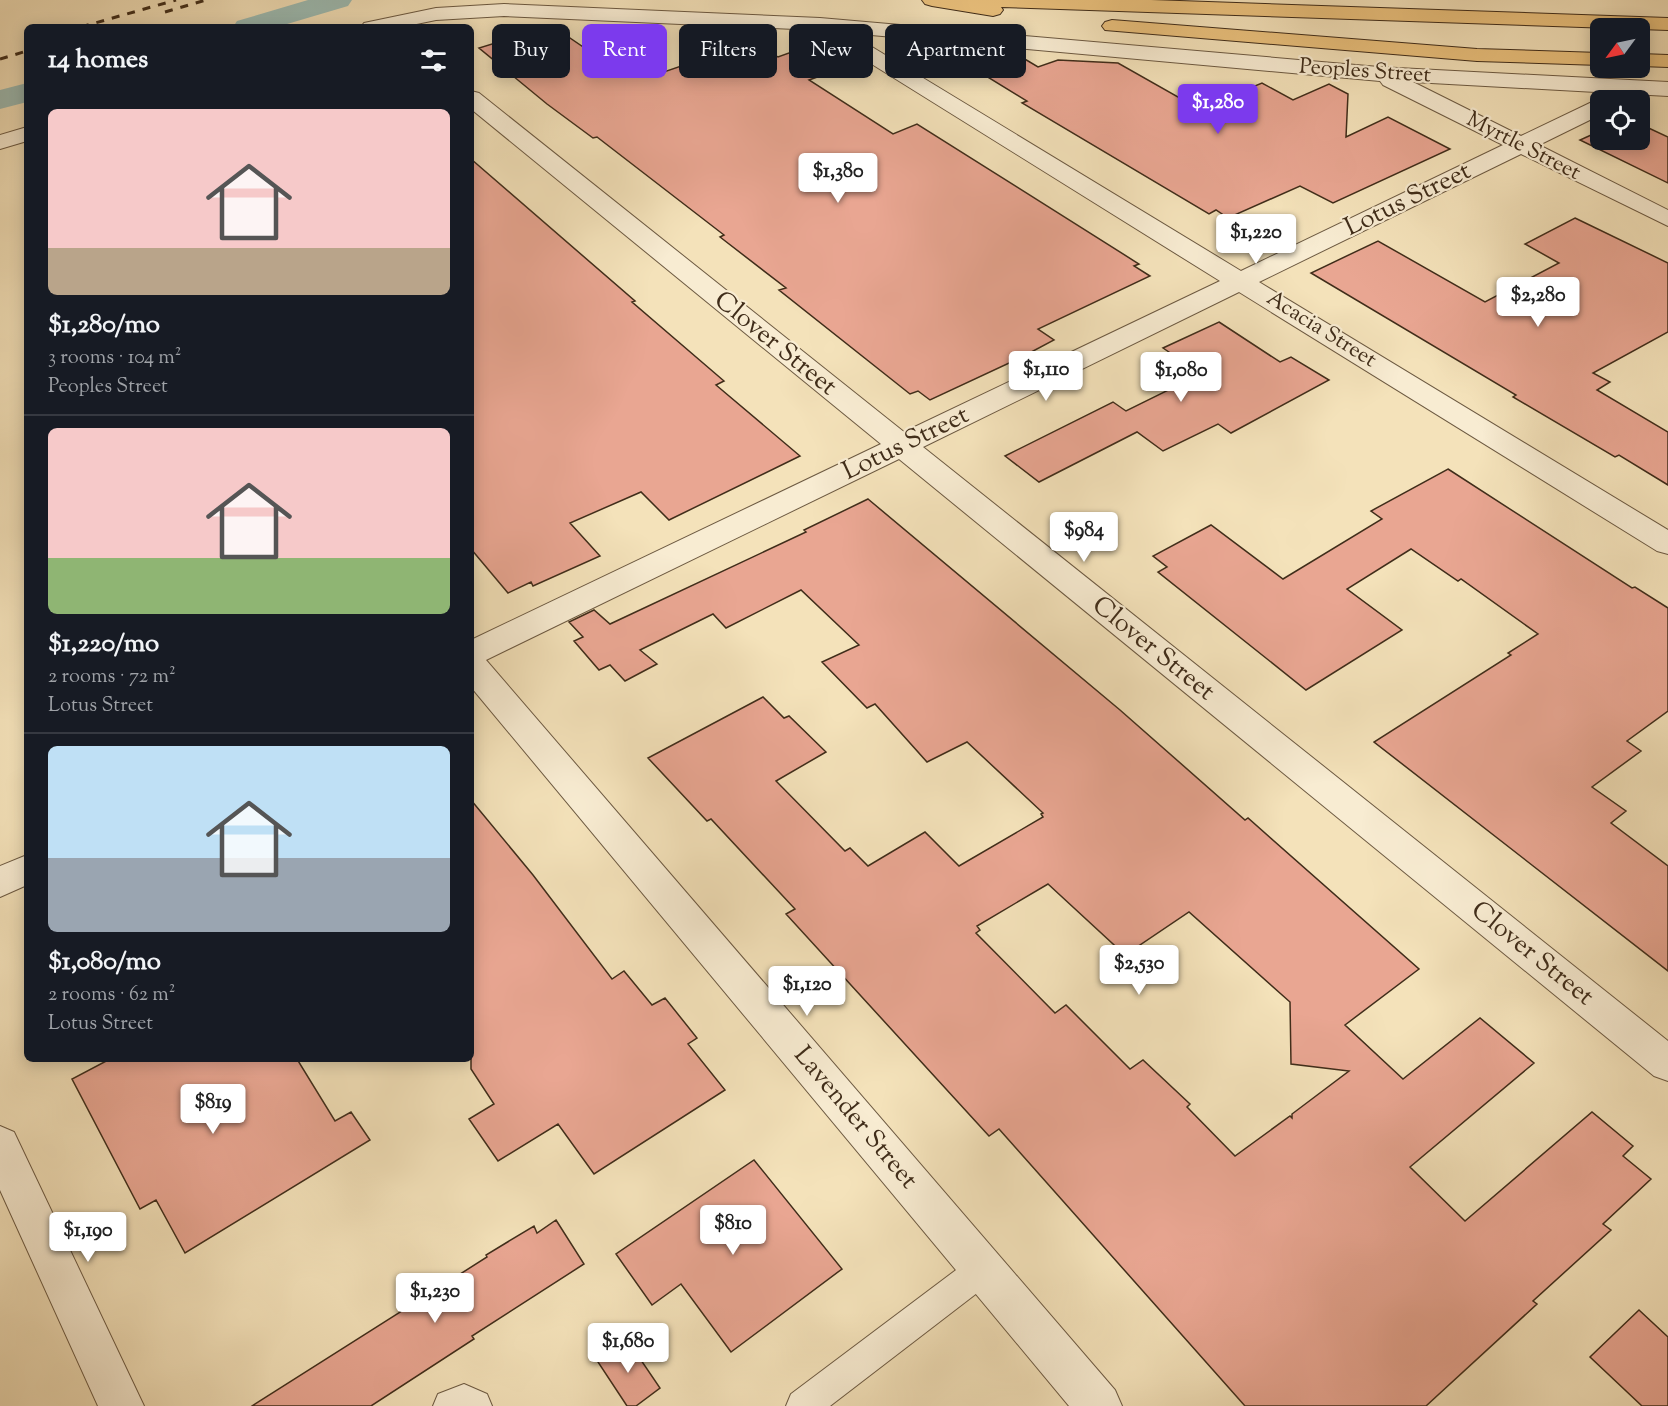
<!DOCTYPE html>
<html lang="en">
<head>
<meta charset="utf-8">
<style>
	:root { --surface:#171b24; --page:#20242c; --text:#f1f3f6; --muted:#9ea1a6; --line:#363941; --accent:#7c3aed }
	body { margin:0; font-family:"Sorts Mill Goudy",serif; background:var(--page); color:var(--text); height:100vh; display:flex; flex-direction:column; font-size:22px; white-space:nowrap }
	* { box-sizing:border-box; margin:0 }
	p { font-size:20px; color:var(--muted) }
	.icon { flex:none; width:33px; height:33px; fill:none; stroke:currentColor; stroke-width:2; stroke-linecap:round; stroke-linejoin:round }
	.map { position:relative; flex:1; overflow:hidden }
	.panel { position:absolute; left:24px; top:24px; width:450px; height:1038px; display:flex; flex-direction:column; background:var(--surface); border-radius:9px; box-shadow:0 3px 15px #0003 }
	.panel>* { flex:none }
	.hud { position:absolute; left:492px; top:24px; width:570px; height:54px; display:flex; gap:12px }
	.needle { width:39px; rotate:237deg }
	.tools { position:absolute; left:1590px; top:18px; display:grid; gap:12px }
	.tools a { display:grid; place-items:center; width:60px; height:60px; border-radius:9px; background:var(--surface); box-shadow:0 3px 15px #0003; font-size:30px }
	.price { position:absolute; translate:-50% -51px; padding:0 14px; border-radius:6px; background:#fff; color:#222; font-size:20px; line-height:39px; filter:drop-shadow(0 2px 3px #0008) }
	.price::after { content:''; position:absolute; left:50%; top:36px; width:18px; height:14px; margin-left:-9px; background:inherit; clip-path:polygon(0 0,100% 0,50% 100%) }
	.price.current { background:var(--accent); color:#fff }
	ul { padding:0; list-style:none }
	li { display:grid; align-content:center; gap:12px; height:318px; padding:0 24px }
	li+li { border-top:2px solid var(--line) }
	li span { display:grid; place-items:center; height:186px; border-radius:9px; color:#555 }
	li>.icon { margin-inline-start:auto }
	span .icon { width:108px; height:108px; fill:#fffc; stroke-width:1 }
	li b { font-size:26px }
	h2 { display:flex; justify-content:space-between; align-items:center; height:72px; padding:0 24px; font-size:26px }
	.chip { padding:0 21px; border-radius:9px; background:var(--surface); box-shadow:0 3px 15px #0003; font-size:21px; line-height:54px }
	.chip.current { background:var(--accent); color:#fff }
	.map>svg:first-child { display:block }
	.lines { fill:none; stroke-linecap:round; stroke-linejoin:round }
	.canal { fill:#9dbdb5; fill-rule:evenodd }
	.building { fill:#e9a692; stroke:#402d1a; stroke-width:1.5; fill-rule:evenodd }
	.service-casing { stroke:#6d5a42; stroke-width:2 }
	.minor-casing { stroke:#6d5a42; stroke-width:2 }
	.motorway-casing { stroke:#402d1a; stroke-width:2 }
	.service { fill:#f8ecd2; fill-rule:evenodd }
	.minor { fill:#f8ecd2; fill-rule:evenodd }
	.motorway { fill:#eac17d; fill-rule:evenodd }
	.rail { stroke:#402d1a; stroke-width:3; stroke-dasharray:8 8; stroke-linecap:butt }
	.labels { text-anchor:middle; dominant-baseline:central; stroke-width:4.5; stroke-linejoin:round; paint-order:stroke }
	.far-street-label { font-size:22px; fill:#402d1a; stroke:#f8ecd2 }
	.street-label { font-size:26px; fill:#402d1a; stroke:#f8ecd2 }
</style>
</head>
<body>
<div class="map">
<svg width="1668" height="1406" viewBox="0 0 1668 1406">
	<rect width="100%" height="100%" fill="#f4e2ba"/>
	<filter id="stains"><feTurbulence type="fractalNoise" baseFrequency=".00333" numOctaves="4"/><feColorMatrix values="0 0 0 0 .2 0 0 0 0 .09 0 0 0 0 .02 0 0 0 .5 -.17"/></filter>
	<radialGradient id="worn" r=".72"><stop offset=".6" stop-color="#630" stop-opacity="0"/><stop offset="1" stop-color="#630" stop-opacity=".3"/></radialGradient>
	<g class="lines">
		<path class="canal" d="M308,0H352L348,6L277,27H233L237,21Z
			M27,83V102L0,109V90Z"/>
	</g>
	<path class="building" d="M531,32L564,34L595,55L630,45L664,72L754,41L778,57L800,49L834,71L809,80L893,134L917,124L1139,264L1134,266L1150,276L1038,329L1054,340L1020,358L930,400L918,391L910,394L779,290L786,288L720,237L724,235L597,137L593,138L547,104L479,48Z
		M1023,58L1038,67L1058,60L1118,63L1199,109L1262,83L1293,100L1329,84L1348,94L1346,137L1388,117L1450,149L1333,203L1300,186L1228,218L1216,210L1209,214L1022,103L1027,101L981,73Z
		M1640,124L1668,137V183L1580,140L1600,131V140H1640Z
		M471,159L635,301L632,302L724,381L716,385L800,456L669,520L641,492L570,523L600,556L533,586L531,582L508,593L471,549Z
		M1575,218L1668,263V332L1593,373L1610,382L1597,390L1668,432V485L1619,455L1615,457L1513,397L1516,395L1311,273L1378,241L1485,302L1559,263L1525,244Z
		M1219,322L1280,362L1291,357L1329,380L1231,433L1218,424L1163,451L1137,432L1039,482L1005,456L1113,402L1126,411L1201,374L1163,348Z
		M1448,469L1632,588L1635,587L1668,608V711L1627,741L1641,751L1592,787L1626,811L1611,823L1668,866V971L1374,742L1511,655L1508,653L1538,634L1461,579L1458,581L1411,549L1347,589L1402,630L1306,690L1158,572L1167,567L1153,556L1211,525L1283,579L1382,519L1371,511Z
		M868,499L1120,710L1245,820L1248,818L1419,969L1345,1025L1403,1079L1480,1018L1534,1063L1410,1167L1465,1221L1592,1112L1633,1146L1623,1156L1651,1179L1603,1224L1611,1230L1533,1301L1537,1304L1426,1406H1245L999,1129L989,1136L786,914L795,909L711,819L707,821L648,758L763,697L784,718L789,716L826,752L776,781L845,851L850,848L868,866L925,832L959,866L1043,817L1041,814L1043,813L967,742L927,762L875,704L867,708L822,662L859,645L801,590L726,628L713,614L640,650L657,664L625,681L610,665L599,670L574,641L583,637L569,622L594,610L610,624L806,532L804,530ZM1048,884L1125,955L1189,912L1290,1002L1291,1064L1349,1071L1292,1114V1118L1290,1116L1235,1156L1187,1107L1190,1104L1143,1060L1130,1069L1066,1005L1055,1013L976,933L980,930L977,926Z
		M471,800L533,875L612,979L624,971L652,1005L665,998L697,1038L688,1044L725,1090L594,1174L558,1124L498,1161L469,1119L494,1104L471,1069Z
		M110,1059H297L335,1121L351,1112L370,1140L185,1253L156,1200L140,1209L72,1079Z
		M754,1160L842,1269L731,1352L681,1284L652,1305L616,1254Z
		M556,1220L584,1264L472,1336L474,1339L371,1406H252L487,1257L486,1255L534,1226L537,1233Z
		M1639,1310L1668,1337V1406H1642L1590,1357Z
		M626,1338L660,1388L636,1406H627L596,1359Z"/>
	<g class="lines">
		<g class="service-casing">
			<path id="service" d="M983,1254L994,1258L999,1269L994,1280L830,1406H786L791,1394L972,1258Z
				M464,1384L487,1394L492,1406H433L438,1394Z"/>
		</g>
		<g class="minor-casing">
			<path id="minor" d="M504,4L820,18L1379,67L1668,82V96L1413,82L1521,136L1592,102L1600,100H1601L1600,115L1539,145L1668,210V226L1521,154L1259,282L1668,530V554L1657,551L1239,292L923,447L1668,1041V1081L1654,1076L899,459L486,660L1115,1390L1122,1406H1069L471,687V640L881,444L471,109V91L479,93L904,432L1220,281L817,30L504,16L436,20L402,27H361L364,23L436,8ZM849,33L1380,81L1383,85L1503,145L1241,271Z
				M27,127V141L0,149V135Z
				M27,855V885L0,897V866Z
				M0,1126L14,1132L144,1406H98L0,1190Z"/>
		</g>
		<g class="motorway-casing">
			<path id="motorway" d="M922,0H1151L1668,18V30L1001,7L1003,10L1000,14L993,16L932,6L925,4Z
				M1112,20L1477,49L1600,53V65L1477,61L1105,30L1102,26L1105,22Z
				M1640,54L1668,55V67L1640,66Z"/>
		</g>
		<use href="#service" class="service"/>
		<use href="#minor" class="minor"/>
		<use href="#motorway" class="motorway"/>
		<path class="rail" d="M165,12L206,0
			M81,27L176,0
			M0,59L27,51"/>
	</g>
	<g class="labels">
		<g class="far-street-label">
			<text transform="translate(1365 72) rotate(4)">Peoples Street</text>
			<text transform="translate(1523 147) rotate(27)">Myrtle Street</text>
			<text transform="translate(1321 330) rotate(32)">Acacia Street</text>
		</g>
		<g class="street-label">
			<text transform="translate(1408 200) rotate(-26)">Lotus Street</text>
			<text transform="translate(775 344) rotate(39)">Clover Street</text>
			<text transform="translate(906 444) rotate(-26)">Lotus Street</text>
			<text transform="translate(1153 649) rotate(39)">Clover Street</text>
			<text transform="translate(1532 954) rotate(39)">Clover Street</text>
			<text transform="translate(855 1118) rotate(50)">Lavender Street</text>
		</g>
	</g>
	<rect width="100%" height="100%" filter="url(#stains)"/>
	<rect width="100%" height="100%" fill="url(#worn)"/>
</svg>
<div class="tools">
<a><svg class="needle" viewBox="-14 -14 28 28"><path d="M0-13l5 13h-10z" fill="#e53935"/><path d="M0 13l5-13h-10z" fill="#9ea1a6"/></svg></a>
<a><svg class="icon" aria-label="locate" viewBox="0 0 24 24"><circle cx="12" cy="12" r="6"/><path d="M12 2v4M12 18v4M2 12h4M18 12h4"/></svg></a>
</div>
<b class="price current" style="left:1218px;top:135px">$1,280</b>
<b class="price" style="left:838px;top:204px">$1,380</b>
<b class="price" style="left:1256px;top:265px">$1,220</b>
<b class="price" style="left:1538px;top:328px">$2,280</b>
<b class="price" style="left:1046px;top:402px">$1,110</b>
<b class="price" style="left:1181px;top:403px">$1,080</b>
<b class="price" style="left:1084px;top:563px">$984</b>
<b class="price" style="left:1139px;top:996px">$2,530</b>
<b class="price" style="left:807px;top:1017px">$1,120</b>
<b class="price" style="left:213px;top:1135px">$819</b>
<b class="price" style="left:733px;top:1256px">$810</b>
<b class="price" style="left:88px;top:1263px">$1,190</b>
<b class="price" style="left:435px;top:1324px">$1,230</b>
<b class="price" style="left:628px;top:1374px">$1,680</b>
<div class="hud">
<a class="chip">Buy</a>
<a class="chip current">Rent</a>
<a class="chip">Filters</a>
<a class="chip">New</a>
<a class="chip">Apartment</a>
</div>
<section class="panel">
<h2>14 homes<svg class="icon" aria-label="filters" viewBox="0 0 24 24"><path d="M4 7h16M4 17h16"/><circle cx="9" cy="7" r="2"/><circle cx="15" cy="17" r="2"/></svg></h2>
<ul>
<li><span style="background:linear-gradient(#f6c9c9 75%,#b9a48a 0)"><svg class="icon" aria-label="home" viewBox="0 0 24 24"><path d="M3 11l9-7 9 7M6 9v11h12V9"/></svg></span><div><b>$1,280/mo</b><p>3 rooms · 104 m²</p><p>Peoples Street</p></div></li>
<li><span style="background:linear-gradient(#f6c9c9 70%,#8fb573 0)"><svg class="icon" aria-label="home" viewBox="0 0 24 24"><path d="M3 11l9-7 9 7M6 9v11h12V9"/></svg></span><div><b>$1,220/mo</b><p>2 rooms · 72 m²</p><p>Lotus Street</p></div></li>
<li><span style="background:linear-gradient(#bfe0f5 60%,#9aa5b1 0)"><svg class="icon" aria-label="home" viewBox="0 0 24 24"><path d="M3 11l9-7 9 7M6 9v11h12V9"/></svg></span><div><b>$1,080/mo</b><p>2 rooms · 62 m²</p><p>Lotus Street</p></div></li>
</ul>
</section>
</div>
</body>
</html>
